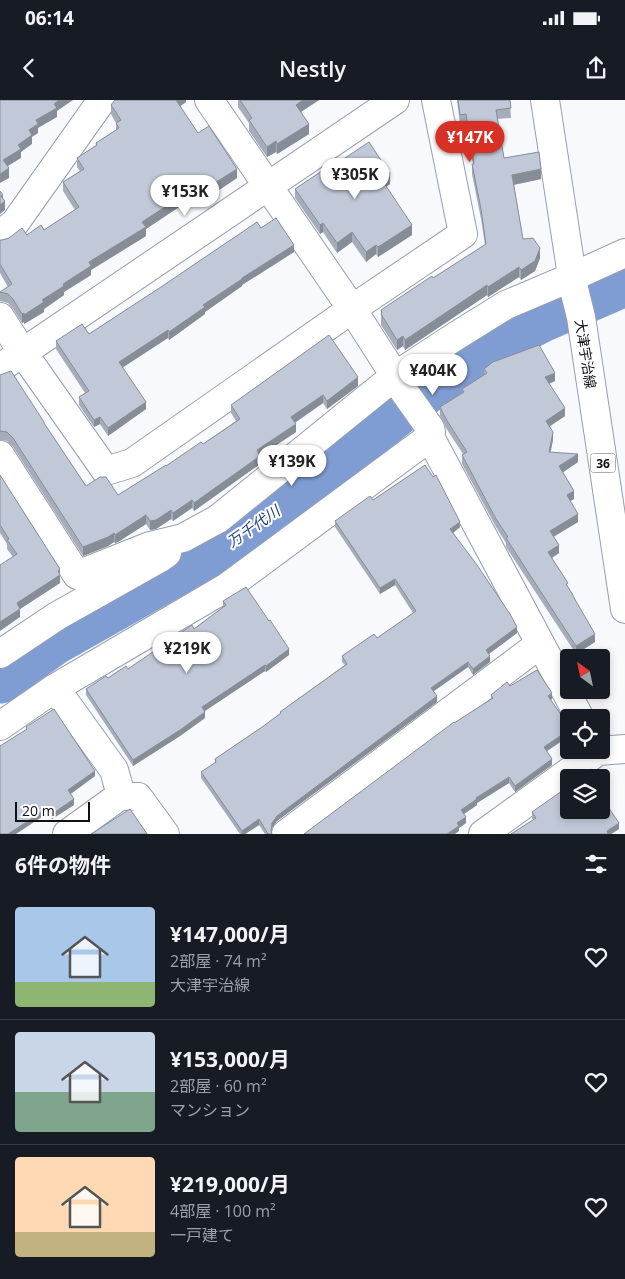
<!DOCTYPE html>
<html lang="ja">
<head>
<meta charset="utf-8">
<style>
	:root { --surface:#171b24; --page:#20242c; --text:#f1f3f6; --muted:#9ea1a6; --line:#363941; --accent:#d93025 }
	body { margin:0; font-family:"Open Sans","Noto Sans JP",sans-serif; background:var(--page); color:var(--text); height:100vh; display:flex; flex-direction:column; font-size:19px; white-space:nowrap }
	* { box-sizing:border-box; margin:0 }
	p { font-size:16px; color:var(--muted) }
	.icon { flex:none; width:28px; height:28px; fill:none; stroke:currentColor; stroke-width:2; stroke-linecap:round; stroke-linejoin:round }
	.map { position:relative; height:734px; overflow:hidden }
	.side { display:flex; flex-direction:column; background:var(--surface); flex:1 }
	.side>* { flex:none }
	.needle { width:32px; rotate:327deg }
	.tools { position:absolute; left:560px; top:549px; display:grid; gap:10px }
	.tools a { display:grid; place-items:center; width:50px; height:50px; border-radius:5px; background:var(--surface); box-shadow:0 2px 8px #0003; font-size:25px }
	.scale { position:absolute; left:15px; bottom:12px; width:75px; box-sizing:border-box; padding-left:5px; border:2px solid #0e1116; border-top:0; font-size:14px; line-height:18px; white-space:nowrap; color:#0e1116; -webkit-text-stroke:4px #fff; paint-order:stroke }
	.price { position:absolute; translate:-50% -42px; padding:0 11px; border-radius:18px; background:#fff; color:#222; font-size:16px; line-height:32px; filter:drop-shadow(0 1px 2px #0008) }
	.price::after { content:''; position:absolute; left:50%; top:30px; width:15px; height:11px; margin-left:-8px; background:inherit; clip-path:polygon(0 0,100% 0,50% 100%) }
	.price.active { background:var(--accent); color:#fff }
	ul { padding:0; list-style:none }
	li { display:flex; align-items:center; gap:15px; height:125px; padding:0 15px }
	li+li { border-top:1px solid var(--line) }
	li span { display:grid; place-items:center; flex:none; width:140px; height:100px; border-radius:5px; color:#555 }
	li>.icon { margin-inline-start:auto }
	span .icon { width:60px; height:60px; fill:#fffc; stroke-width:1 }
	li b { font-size:21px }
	h2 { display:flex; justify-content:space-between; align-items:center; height:60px; padding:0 15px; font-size:21px }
	.status { display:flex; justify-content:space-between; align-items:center; height:35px; padding:0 25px; background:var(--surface); direction:ltr }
	.status svg { height:14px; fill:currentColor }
	header { display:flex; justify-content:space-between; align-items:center; height:65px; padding:0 15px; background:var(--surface); font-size:22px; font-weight:600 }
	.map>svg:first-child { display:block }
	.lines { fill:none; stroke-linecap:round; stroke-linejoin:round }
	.river { stroke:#809dd3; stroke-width:45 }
	.street-casing { stroke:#979fad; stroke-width:30 }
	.primary-casing { stroke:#979fad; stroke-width:30 }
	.street { stroke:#fff; stroke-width:28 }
	.primary { stroke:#fff; stroke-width:28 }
	.wall { fill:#a6adba }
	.shaded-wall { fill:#878d97 }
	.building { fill:#c1c9d8; stroke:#878d97 }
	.labels { text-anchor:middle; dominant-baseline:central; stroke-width:4; stroke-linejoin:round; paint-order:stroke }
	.shield { fill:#fff; stroke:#56585c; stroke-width:1 }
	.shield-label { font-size:12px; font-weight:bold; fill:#0e1116 }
	.street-label { font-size:14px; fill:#0e1116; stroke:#fff }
	.water-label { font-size:15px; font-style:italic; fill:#214081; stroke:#fff }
</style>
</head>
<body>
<div class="status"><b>06:14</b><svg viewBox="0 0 49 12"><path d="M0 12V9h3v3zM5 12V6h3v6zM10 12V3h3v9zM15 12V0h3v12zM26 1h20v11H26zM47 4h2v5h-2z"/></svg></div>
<header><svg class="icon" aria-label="back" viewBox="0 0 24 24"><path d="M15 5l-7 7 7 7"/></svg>Nestly<svg class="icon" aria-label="share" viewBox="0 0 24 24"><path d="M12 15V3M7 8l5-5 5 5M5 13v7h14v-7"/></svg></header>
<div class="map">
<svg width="625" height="734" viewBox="0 0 625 734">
	<rect width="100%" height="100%" fill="#f7f9fc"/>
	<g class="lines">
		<path class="river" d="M0,581L54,543L250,432L401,311L476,254L544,219L625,184"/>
		<g class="street-casing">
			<path id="street" d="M209,0L352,209L395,276L403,290L430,328L431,332L430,337L580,618
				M0,134L15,123L102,0
				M0,217L23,253L106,371L132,363L352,209L463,134L436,0
				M0,268L395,0
				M0,355L77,475L150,446L183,438L218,419L395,276L456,236L506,205L572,177L625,153
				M0,554L57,516L160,458L167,453
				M55,588L114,670L121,695L138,697L165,734
				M0,626L55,588L227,487L430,337
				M598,650V651L625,649
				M67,734L121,695
				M286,734L540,544
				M483,734L598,651"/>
		</g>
		<g class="primary-casing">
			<path id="primary" d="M545,0L574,189L581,217L625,509"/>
		</g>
		<use href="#street" class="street"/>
		<use href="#primary" class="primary"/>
	</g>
	<path class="wall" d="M186,0V2L180,6L198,33L237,78L213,94L210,89L189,103L188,101L146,129V136L91,170V175L64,192V195L44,209V212L24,224V222L22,223L13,209L8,203L0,201V192L8,187L0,173V140H2L44,130L75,110L63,91V82L80,71L77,67V58L96,45V43L116,30V23L111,14V5Z
		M238,0H319L301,12L309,34L277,54L276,52L267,57L249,31V23L238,7Z
		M457,0H510L511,18L497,19L504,58L541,79L514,85L523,139L540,158L535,171L521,180L519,177L488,197L487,195L405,250L403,246L397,250L381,225V210L433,178L485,145L481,119L472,74V64H473L466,24L460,25Z
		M339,62L390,84L386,87L412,135L378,157L376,154L366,162L352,142L337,153L323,132L320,134L295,98V89Z
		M261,128L294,152L242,185V186L205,212V214L169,240L168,238L122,267L146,309L108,336L100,324L94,327L79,305V297L85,293L56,249V241L89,234Z
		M484,269L555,281L549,284L565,316L549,326L553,340L550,352L578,362L563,372L574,399L570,401L578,422L554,436L559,453L552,458L568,486L595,542L576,554L506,447V443L496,427L462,364V355L463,354L446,328L440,316V307L462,293V289L484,275Z
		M0,275L44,324L86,386L118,395L203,344L236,321L231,313V305L358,286L327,309L323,303L295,323L296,332L260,356V364L194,411L192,408L173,421L171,419L156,429L150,430L146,424L118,442L115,443L114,442L108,446L83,456L13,347L7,341L0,340Z
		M0,375L60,469V483L20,509V517L13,457L7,449V444L0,433Z
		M373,400L460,427L453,433L517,533L489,554L490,562L473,575L468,567L434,591L437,602L277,721L272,728L271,732L272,734H265L259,725L245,734H240L201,678V672L215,663V659L265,625L280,614V612L345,565L342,562V556L377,538L413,513L395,485L380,494L335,427V421Z
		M223,501L289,555L266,572L265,571L204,611L205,618L180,636L133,666L86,595V589L128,569L194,529L223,507Z
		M510,586L552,599L551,600L569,626V636L547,651L552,665L515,692L509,683L477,703V705L464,714L466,723L459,728V731L454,623L491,600V595Z
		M26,627L95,676L70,694L74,705L52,719L48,713Z
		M601,683L608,700L605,702L619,729L611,734H511L533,720L532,718V712Z"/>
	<path class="shaded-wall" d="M59,0H73L57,11V17L38,28V33L32,37V44L21,52V58L3,69V60L18,45L36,20L54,4Z
		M176,0H186V2L176,9Z
		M303,0H319L296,15V5Z
		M309,24V34L277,54V44Z
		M276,41V52L267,57V47Z
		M9,68V78L0,83V74Z
		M237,69V78L213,94V84Z
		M541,69V79L512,85V75Z
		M390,74V84L382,90V80Z
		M210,80V89L189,103V94Z
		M188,92V101L146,129V136L91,170V175L64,192V195L44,209V212L24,224V215L89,162L142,122Z
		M3,95V103L5,101V110L0,114V105L1,96Z
		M323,123V132L320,134V125Z
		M412,125V135L378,157V147Z
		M352,132V142L337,153V143Z
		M294,145V152L242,185V186L205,212V214L169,240V232L203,205L242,178Z
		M376,145V154L366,162V152Z
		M540,148V158L535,171L521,180V170Z
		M519,167V177L488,197V187Z
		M487,185V195L405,250V240Z
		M24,213V222L22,223V214Z
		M168,230V238L119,270V262Z
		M403,236V246L397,250V240Z
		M555,273V281L545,285V277Z
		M358,277V286L327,309V301Z
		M323,295V303L291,325V317Z
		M146,302V309L108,336V328Z
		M565,308V316L546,329V321Z
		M100,317V324L94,327V320Z
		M296,324V332L260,356V364L194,411V403L257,350Z
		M553,332V340L549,360V352Z
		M578,354V362L559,375V366Z
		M574,391V399L567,403V395Z
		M192,400V408L173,421V413Z
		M171,410V419L156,429L150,430V421Z
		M578,414V422L550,439V431Z
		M146,415V424L118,442L115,443V435Z
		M460,422V427L450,435V429Z
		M114,433V442L108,446L83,456V447Z
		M559,445V453L548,460V452Z
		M60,469V483L20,509V517L0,531V522L17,503Z
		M395,479V485L380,494V488Z
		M517,527V533L486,556V550Z
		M595,534V542L576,554V546Z
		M289,549V555L266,572V566Z
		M490,556V562L473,575V569Z
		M468,562V567L431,593V588Z
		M265,565V571L202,613V607Z
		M552,593V599L548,602V596Z
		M437,596V602L277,721L272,728L271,734L272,723L277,716Z
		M205,612V618L180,636L133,666V660Z
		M569,630V636L544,653V647Z
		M552,659V665L515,692V686Z
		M95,671V676L68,696V690Z
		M509,677V683L477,703V705L461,716V710L476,698Z
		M608,694V700L602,704V698Z
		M74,699V705L52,719V714Z
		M48,708V713L16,734H8Z
		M466,717V723L459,728V731L455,734H447L457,723Z
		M259,719V725L245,734H242V731Z
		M619,723V729L611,734H607V731Z"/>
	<path class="building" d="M0,0H59L54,4L57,8L36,20L38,24L29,30L32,35L18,45L21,49L3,60L9,68L0,74Z
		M115,0H176L198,33L209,26L237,69L213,84L210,80L189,94L188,92L142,122L146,127L89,162L91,166L63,184L64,186L42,200L44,202L24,215V213L22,214L13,199L8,194L0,192L12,184L0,164V140H2L9,138L22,128L27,135L41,125L44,130L79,107L63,82L84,69L77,58L97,45L96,43L119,28L116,23L121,20L111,5Z
		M240,0H303L296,5L309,24L277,44L276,41L267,47L249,20L252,18Z
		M458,0H510L511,8L496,10L504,58L539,52L541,69L512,75L523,139L533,138L540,148L535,161L521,170L519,167L488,187L487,185L405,240L403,236L397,240L381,214L382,213L381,210L432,176L433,178L486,144L481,109L472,64H474L466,14L460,15Z
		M369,42L390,74L382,80L412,125L378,147L376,145L366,152L352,132L337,143L323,123L320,125L295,89L338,60L339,62Z
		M0,91L3,95L1,96L5,101L0,105Z
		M276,118L294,145L242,178V179L203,205L205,207L169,232L168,230L119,262L146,302L108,328L100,317L94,320L79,297L89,291L56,241L82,224L89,234L161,187L257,122L261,128Z
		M329,235L358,277L327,301L323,295L291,317L296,324L257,350L260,356L194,403L192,400L173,413L171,410L156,420L150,421L146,415L118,433L115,435L114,433L108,437L83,447L13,338L7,332L0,331V275L11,271L44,322V323L86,386L100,377H106L118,395L166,365V366L201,342L203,344L240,319L231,305Z
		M539,245L555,273L545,277L565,308L546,321L553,332L549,352L578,354L559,366L574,391L567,395L578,414L550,431L559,445L548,452L568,483L566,484L573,495V496L595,534L576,546L506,438L508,437L496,419L462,355L467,352L446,319L440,307L464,292L462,289L487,273L484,269L493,262Z
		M425,365L433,377L436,375L460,422L450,429L477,465L510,514L517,527L486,550L490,556L473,569L468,562L431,588L437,596L277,716L272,723L271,731L272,734H268L259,719L242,731L201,672L216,662L215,659L265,625L281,613L280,612L347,564L342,556L374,534L377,538L416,511L395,479L380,488L335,421L370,396L373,400Z
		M0,375L60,469L58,471L60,475L17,503L20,509L0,522V465L17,454L7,440L9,439L0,425Z
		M246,487L269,521L270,520L289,549L266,566L265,565L202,607L205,612L180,630L133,660L86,589L106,576L108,578L126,566L128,569L192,525L194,529L226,505L223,501Z
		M537,570L552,593L548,596L569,626V630L544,647L552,659L515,686L509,677L476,698L477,699L461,710L466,717L457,723L459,726L447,734H304L454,622V623L493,598L491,595L507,582L510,586Z
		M54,609L95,671L68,690L74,699L52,714L48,708L8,734H0V646L27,629L26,627Z
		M592,669L598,678H580Z
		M601,683L608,694L602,698L619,723L607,731L608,734H511L536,718L532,712L569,686V710H601Z
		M130,709L147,734H91Z"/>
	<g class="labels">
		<rect class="shield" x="590.5" y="353.5" width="25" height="19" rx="4"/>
		<g class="shield-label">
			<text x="603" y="363">36</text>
		</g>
		<g class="street-label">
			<text transform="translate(586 254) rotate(81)">大津宇治線</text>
		</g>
		<g class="water-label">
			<text transform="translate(253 426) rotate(-35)">万千代川</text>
		</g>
	</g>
</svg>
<div class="tools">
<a><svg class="needle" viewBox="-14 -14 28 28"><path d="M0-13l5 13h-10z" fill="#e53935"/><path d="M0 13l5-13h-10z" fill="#9ea1a6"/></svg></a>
<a><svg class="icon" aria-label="locate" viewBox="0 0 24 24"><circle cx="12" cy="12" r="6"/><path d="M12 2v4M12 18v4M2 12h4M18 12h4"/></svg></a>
<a><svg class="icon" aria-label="layers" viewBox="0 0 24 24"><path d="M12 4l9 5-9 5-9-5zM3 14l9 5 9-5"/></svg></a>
</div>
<div class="scale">20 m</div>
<b class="price active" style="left:470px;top:63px">¥147K</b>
<b class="price" style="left:355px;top:100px">¥305K</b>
<b class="price" style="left:185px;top:117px">¥153K</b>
<b class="price" style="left:433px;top:296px">¥404K</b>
<b class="price" style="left:292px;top:387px">¥139K</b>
<b class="price" style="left:187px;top:574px">¥219K</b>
</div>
<section class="side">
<h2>6件の物件<svg class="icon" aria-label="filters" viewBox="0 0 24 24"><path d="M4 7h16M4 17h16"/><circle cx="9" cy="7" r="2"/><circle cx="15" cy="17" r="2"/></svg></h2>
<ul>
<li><span style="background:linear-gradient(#a9c7e8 75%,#8fb573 0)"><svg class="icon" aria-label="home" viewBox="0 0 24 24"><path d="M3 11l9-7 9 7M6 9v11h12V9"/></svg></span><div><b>¥147,000/月</b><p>2部屋 · 74 m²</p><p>大津宇治線</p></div><svg class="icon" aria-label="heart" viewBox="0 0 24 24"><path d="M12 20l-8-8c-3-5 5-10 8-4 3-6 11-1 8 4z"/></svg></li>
<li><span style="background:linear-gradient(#c9d6e8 60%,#7fa58c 0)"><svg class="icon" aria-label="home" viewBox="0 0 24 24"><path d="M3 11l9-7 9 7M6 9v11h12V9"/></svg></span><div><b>¥153,000/月</b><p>2部屋 · 60 m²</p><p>マンション</p></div><svg class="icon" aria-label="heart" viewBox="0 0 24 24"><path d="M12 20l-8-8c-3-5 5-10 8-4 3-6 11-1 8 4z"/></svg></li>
<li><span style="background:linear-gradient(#ffd9b3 75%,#c2b280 0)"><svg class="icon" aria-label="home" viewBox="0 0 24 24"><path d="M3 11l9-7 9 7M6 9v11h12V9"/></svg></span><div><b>¥219,000/月</b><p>4部屋 · 100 m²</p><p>一戸建て</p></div><svg class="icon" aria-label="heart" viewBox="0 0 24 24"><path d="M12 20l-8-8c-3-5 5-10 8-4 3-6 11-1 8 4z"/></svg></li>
</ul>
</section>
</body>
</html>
